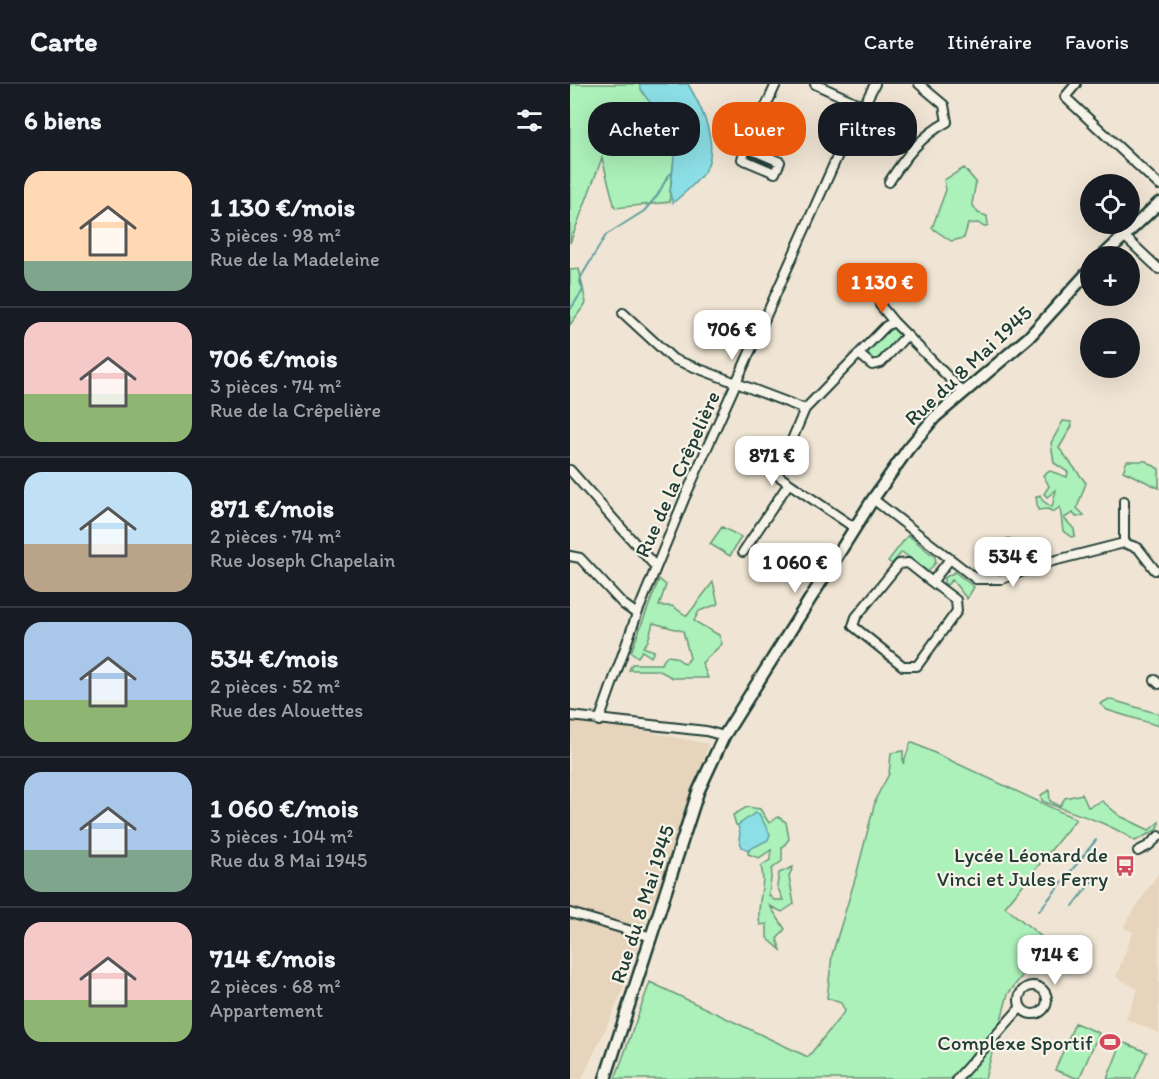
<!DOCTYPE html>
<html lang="fr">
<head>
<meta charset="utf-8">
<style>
	:root { --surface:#171b24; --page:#20242c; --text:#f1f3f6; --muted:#9ea1a6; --line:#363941; --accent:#ea580c }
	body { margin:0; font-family:Itim,sans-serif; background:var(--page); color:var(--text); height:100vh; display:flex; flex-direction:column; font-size:22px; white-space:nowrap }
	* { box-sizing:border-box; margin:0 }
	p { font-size:20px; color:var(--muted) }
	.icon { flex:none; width:33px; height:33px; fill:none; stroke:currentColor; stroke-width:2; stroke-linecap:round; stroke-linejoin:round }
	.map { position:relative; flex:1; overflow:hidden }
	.details { display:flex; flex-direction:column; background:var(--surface); width:570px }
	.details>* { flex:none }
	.guide { position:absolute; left:18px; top:18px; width:480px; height:54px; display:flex; gap:12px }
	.fabs { position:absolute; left:510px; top:90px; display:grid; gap:12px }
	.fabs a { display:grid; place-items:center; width:60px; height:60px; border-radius:50%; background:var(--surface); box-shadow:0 6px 24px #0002; font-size:30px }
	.price { position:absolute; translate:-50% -51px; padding:0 14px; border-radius:12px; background:#fff; color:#222; font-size:20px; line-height:39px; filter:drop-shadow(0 2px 3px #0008) }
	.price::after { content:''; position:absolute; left:50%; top:36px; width:18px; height:14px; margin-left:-9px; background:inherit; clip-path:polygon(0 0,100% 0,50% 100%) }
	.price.selected { background:var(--accent); color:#fff }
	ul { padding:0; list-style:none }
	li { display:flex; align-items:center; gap:18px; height:150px; padding:0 24px }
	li+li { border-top:2px solid var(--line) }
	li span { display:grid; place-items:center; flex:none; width:168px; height:120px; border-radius:18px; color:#555 }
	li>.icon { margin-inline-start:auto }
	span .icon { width:72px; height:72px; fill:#fffc; stroke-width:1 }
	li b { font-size:26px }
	h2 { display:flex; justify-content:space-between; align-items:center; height:72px; padding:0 24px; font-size:26px }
	.pill { padding:0 21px; border-radius:24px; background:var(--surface); box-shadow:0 6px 24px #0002; font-size:21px; line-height:54px }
	.pill.selected { background:var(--accent); color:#fff }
	header { display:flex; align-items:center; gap:36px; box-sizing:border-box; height:84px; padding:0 30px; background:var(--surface); border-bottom:2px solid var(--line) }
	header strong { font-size:28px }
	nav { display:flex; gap:33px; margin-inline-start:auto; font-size:21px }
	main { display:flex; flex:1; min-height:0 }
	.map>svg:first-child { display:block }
	.built { fill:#e7d4bc }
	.green { fill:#acf0ba; stroke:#669677; stroke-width:1.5 }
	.water { fill:#8ddfe6; stroke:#619e9f; stroke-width:1.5 }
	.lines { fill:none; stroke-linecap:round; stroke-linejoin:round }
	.stream { stroke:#619e9f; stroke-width:2 }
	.street-casing { stroke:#1f3d34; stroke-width:12 }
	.secondary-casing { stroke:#1f3d34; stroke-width:15 }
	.street { stroke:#f7f3e8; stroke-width:8 }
	.secondary { stroke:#f7f3e8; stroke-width:10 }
	.labels { text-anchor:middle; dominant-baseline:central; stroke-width:4.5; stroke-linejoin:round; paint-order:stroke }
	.street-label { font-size:21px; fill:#1f3d34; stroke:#f7f3e8 }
	.poi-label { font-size:21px; fill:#1f3d34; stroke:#f7f3e8; text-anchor:end }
</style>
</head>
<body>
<header>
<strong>Carte</strong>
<nav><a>Carte</a><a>Itinéraire</a><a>Favoris</a></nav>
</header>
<main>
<section class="details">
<h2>6 biens<svg class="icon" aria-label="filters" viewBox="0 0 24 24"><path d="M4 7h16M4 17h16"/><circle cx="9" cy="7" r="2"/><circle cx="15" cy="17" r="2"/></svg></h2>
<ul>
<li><span style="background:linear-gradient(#ffd9b3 75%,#7fa58c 0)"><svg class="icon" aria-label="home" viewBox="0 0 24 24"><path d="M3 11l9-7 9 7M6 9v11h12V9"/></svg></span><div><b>1 130 €/mois</b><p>3 pièces · 98 m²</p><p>Rue de la Madeleine</p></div></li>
<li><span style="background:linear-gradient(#f6c9c9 60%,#8fb573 0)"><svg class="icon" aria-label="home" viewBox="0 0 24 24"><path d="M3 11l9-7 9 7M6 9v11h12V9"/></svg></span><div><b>706 €/mois</b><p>3 pièces · 74 m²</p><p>Rue de la Crêpelière</p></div></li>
<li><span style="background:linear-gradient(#bfe0f5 60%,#b9a48a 0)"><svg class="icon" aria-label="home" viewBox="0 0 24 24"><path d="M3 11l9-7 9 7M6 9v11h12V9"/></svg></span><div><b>871 €/mois</b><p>2 pièces · 74 m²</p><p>Rue Joseph Chapelain</p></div></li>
<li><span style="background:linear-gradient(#a9c7e8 65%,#8fb573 0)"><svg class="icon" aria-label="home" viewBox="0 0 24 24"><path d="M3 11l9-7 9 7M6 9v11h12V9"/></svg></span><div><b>534 €/mois</b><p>2 pièces · 52 m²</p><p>Rue des Alouettes</p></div></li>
<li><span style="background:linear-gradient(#a9c7e8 65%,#7fa58c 0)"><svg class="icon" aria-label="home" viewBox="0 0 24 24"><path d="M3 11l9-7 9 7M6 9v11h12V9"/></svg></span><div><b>1 060 €/mois</b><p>3 pièces · 104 m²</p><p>Rue du 8 Mai 1945</p></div></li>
<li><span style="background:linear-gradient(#f6c9c9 65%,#8fb573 0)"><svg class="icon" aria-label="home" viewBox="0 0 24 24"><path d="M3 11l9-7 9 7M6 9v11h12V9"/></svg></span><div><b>714 €/mois</b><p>2 pièces · 68 m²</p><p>Appartement</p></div></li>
</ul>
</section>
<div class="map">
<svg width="589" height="995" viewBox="0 0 589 995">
	<rect width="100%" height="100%" fill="#f0e5d4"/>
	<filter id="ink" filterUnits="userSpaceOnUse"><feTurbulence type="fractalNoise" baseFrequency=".0167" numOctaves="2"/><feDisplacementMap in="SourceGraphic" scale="12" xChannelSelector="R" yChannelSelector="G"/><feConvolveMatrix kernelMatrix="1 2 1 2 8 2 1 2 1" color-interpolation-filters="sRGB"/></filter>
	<g filter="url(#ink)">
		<path class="built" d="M0,632L139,660L48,918L12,995H0Z
			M589,788V949L556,935L568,905L546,893L563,848L553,843Z"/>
		<path class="green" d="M0,0H69C77,22 99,30 104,48C109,65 98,99 100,118L45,124L32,74L0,159Z
			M394,84L406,98L402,120L408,129L417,132L418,141L414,143L408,139L398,140L394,154L381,157L362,144L376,106L374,96Z
			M9,185L16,219L0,241V186Z
			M325,244L330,253L307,275H302L297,267L319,245Z
			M493,337L501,338L502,342L489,364L516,399L507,424L514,431L506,433L503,429L494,434L504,445L505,452L501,453L493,447L490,423L483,428L478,425L468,426L466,413L470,411L473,417L482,423L486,406L477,413L474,410L479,402L473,391L480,387L497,393L498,388L484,379L481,359Z
			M557,377H576L589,385V404L553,387Z
			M152,443L171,453L160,472L140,460Z
			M338,451L365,473L366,478L358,488L332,468L322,480L318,477Z
			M443,467L454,474L451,485L433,491L426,488L425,481L436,469Z
			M385,488L404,503L397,515L382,496L377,501L374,499V494Z
			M89,495L96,501L89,522H102L117,532L143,498L148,520L129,527L124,537L149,551L152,560L132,579L138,594H103L88,586H59L62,580H91L97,572L105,573L115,580L120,574L113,547L83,539L78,557L73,563L84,567L81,573L72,567L68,573L61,568Z
			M539,615L589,630V642L537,626L530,620Z
			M341,658L506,735L435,823L478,858L438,910L415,995H45L80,898L238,973L275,927L271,919L257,914L262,871L286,792L306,714L319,690L321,669L333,667V680Z
			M479,706L480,717L490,722L495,714L512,710L518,723L532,717L550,732L579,746L589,738L588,745L565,757C537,737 504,730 472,717L471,711Z
			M177,723L190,725L199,739L208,733L216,738L219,755L212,764V777L202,785L199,811L204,816H213L207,802L209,789L223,783L219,792L224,820L212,828L200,822L215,845L207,855L211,866L197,854V840L190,841C185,821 197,802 191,782L200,776L201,766L189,774L178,770L181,758L175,742L166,741L163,731Z
			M505,939L529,949L509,995L485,986Z
			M552,958L577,968L565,995H537Z"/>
		<path class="water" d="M69,0H118C131,22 147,56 138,81C131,96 115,108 103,119L100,110C102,87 111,51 94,33C84,21 74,15 69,0Z
			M185,729L189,730L200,750L198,756L178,766L172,763L169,755L170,750L168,741Z"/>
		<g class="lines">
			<path class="stream" d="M0,226L13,206L10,198L11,193L36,151L74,127L87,112L98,92L102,89
				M503,822L523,796
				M469,827L526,756"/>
			<g class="street-casing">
				<path id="street" d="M245,0L293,22
					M506,0L495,13L589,101
					M177,64L210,78L205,89L172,75L206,0
					M319,98C335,73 351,52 377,38L374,21L349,0
					M553,151L589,185
					M310,221L324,238
					M53,229L103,275L235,325
					M289,270L302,281L311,279L337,251
					M0,386L85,482
					M303,415L406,495H432L475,479L554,459L568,464L585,486
					M285,444L207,391L235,325L316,242L324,238L393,308
					M554,459V417
					M173,468L219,399
					M0,472L10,474L53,520L67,530
					M406,495L439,460L475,479
					M362,498L338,479L329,480L286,533L283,542L333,582H347L387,527L386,516L362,498L380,475
					M585,596L589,600
					M0,632L136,647L154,652
					M29,637L67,530L115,413L272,62L305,0
					M568,767L578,762L589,752
					M0,829L82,853
					M449 916a14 14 0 1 1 28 0a14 14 0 1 1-28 0Z
					M387,995L451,923"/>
			</g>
			<g class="secondary-casing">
				<path id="secondary" d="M533,172L589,119
					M35,995L128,708L154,652L303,415L338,365L365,333L459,253L520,186"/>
			</g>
			<use href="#street" class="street"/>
			<use href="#secondary" class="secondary"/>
		</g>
	</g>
	<defs>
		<g id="bus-bare" transform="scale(1.62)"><path d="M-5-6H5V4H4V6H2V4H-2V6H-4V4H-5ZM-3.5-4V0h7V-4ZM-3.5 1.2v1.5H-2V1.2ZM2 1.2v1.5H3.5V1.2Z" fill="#d1495b" stroke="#f7f3e8" stroke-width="2.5" paint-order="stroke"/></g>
		<g id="stadium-bare" transform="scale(1.62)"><path d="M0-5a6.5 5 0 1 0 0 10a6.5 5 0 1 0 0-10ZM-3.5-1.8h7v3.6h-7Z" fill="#d1495b" stroke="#f7f3e8" stroke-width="2.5" paint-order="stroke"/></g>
	</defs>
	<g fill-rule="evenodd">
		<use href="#bus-bare" x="555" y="782"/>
		<use href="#stadium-bare" x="540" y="958"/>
	</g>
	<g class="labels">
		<g class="street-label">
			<text transform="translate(398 281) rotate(-43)">Rue du 8 Mai 1945</text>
			<text transform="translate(107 390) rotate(-66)">Rue de la Crêpelière</text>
			<text transform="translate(72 820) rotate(-72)">Rue du 8 Mai 1945</text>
		</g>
		<g class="poi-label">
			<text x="538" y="770">Lycée Léonard de<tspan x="538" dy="24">Vinci et Jules Ferry</tspan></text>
			<text x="523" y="958">Complexe Sportif</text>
		</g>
	</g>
</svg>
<div class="fabs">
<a><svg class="icon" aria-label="locate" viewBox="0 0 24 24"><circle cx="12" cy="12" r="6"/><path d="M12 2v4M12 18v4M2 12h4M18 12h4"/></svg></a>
<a>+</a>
<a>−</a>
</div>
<b class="price selected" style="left:312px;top:230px">1 130 €</b>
<b class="price" style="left:162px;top:277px">706 €</b>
<b class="price" style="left:202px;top:403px">871 €</b>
<b class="price" style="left:443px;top:504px">534 €</b>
<b class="price" style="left:225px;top:510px">1 060 €</b>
<b class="price" style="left:485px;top:902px">714 €</b>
<div class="guide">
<a class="pill">Acheter</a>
<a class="pill selected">Louer</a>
<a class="pill">Filtres</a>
</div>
</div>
</main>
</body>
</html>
